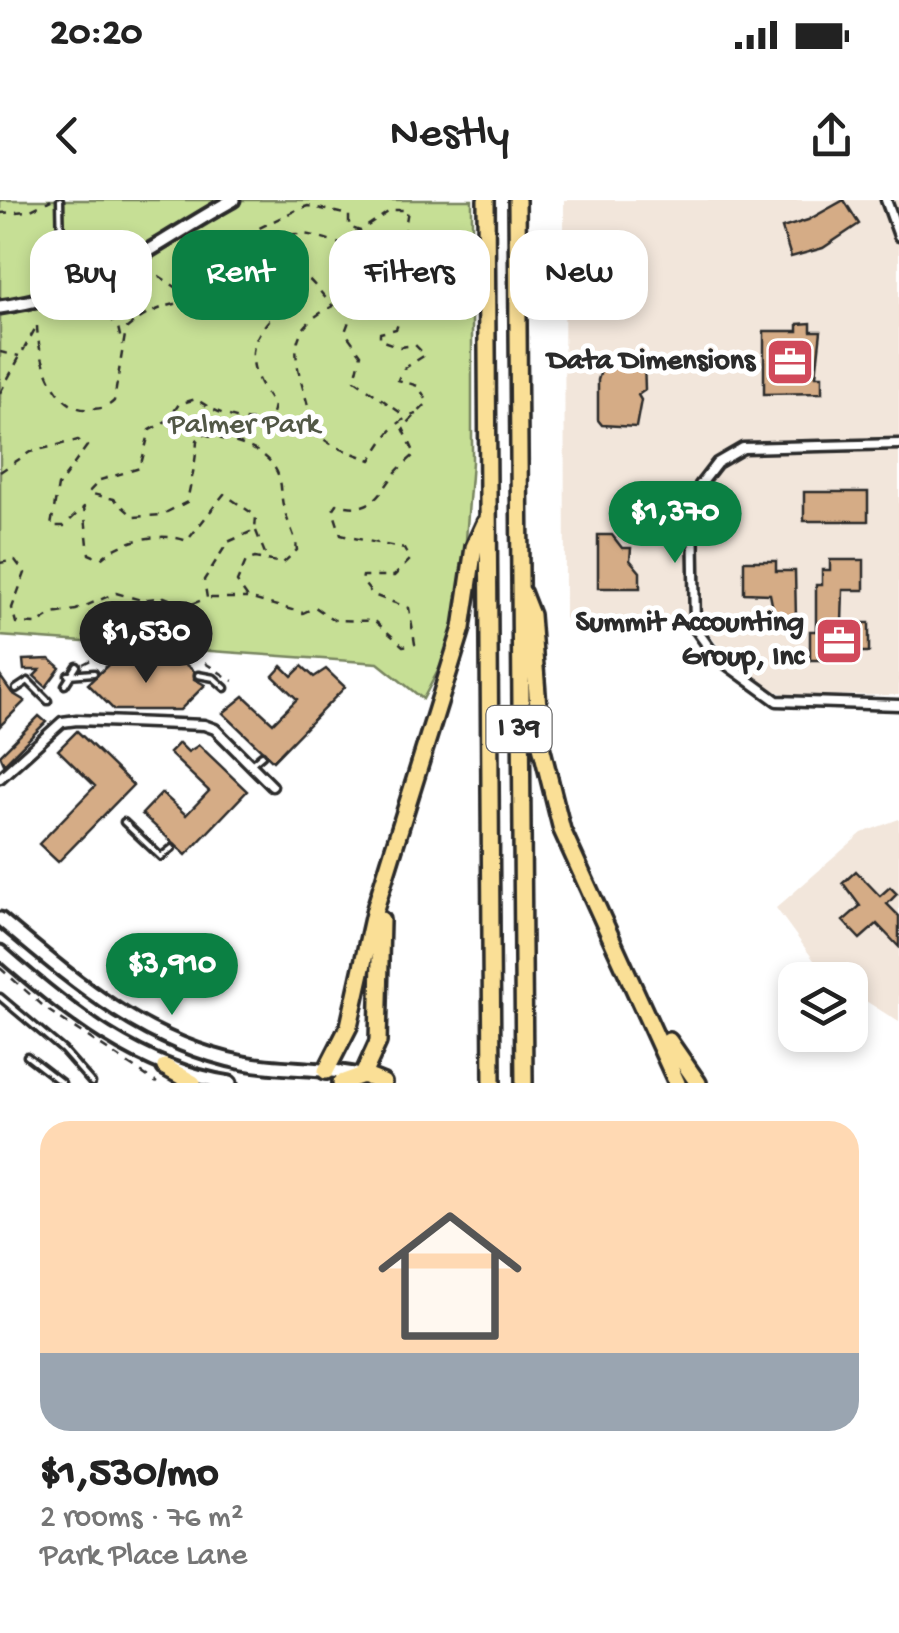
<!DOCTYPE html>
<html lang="en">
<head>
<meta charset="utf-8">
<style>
	:root { --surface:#fff; --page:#f2f2f2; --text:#222; --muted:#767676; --accent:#0b8043 }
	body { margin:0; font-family:"Gochi Hand",sans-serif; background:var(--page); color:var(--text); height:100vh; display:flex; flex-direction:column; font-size:38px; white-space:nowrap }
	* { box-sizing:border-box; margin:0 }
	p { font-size:32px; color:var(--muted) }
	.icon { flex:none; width:55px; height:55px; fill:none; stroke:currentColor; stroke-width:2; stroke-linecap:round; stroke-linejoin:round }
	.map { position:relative; height:883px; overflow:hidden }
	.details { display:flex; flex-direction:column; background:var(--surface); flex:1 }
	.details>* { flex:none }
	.hud { position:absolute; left:30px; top:30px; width:840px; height:90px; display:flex; gap:20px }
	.tools { position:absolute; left:778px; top:762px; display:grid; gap:20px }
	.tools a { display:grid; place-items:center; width:90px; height:90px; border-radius:20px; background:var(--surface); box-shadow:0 5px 15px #0003; font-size:50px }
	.price { position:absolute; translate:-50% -85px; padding:0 22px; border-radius:35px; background:var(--accent); color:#fff; font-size:32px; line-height:65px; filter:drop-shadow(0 2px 5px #0008) }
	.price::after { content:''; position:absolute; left:50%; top:60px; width:30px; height:22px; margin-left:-15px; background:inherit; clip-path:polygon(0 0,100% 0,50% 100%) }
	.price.selected { background:#222; color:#fff }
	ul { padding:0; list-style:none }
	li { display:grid; align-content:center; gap:20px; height:530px; padding:0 40px }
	li span { display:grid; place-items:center; height:310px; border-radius:30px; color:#555 }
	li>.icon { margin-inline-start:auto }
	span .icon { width:180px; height:180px; fill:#fffc; stroke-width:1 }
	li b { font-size:42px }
	.chip { padding:0 35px; border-radius:30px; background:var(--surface); box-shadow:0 5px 15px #0003; font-size:35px; line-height:90px }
	.chip.selected { background:var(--accent); color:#fff }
	.status { display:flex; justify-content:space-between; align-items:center; height:70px; padding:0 50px; background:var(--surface); direction:ltr }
	.status svg { height:28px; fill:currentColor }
	header { display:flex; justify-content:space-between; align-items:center; height:130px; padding:0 40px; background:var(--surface); font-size:45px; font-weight:600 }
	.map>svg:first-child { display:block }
	.built { fill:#f2e6db }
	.green { fill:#c6df95; stroke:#788560; stroke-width:2.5 }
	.building { fill:#d5ac86; stroke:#2b2b2b; stroke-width:2.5 }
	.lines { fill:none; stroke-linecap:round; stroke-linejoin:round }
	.lane-casing { stroke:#2b2b2b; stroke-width:11 }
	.street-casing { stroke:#2b2b2b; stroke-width:15 }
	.secondary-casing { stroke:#2b2b2b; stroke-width:19 }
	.highway-casing { stroke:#2b2b2b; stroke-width:22 }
	.path { stroke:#2b2b2b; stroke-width:2.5; stroke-dasharray:8 8; stroke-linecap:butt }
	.lane { stroke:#fff; stroke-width:4 }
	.street { stroke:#fff; stroke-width:8 }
	.secondary { stroke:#fff; stroke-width:11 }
	.highway { stroke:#fadf96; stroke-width:15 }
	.labels { text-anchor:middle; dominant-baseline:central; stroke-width:10; stroke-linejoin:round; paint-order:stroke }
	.shield { fill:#fff; stroke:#6b6b6b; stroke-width:2.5 }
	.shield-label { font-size:28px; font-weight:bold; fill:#2b2b2b }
	.poi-label { font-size:30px; font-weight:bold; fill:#2b2b2b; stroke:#fff; text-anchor:end }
	.park-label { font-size:30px; fill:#525846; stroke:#fff }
</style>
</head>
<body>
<div class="status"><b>20:20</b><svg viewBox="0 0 49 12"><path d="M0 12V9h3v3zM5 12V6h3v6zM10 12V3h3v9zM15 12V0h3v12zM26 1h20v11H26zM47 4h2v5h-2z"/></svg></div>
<header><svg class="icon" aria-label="back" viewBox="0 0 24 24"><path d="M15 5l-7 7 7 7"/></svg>Nestly<svg class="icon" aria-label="share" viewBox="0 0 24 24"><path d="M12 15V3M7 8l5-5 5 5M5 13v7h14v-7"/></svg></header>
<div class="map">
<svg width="899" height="883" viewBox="0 0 899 883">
	<rect width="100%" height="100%" fill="#fff"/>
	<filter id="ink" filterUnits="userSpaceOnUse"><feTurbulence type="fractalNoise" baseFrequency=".01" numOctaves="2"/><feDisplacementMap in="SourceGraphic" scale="20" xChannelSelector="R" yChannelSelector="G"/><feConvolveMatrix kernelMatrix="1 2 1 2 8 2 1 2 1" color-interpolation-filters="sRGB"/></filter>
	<g filter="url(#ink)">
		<path class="built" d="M564,0H899V495L790,496L772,490L727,458L705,428H570L565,417Z
			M899,619V822L850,791V780H834L824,774L776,708L862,633Z"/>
		<path class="green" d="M0,0H472V262L459,431L423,499L378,463L0,436Z"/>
		<path class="building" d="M844,0L859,24L823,48L791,57L782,28L808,20Z
			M811,123V131H821L816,176H822V193L764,194V131H798V124Z
			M606,155L640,156L644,161L645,190L638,195L641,200L636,227L602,225L598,220V180Z
			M804,292H868V321H804Z
			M598,335H612L622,348H631L630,360L640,372V388H598Z
			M830,360H864V390H843L842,423H869V452H835V460H810V431H816V385H822V370H830Z
			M744,361H776V371H795L796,419H775L770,394L744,393Z
			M50,459L60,468L46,487L34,476L40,470H24L23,460Z
			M110,463L185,464L194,471V479L205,485L180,510H114L88,484Z
			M282,466L292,476L302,466L314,477L326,469L345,487L273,561L223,513L244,496L273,523L297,499L273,476Z
			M0,476L12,493L25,501L0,526Z
			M39,516L46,522L4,564L0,555Z
			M77,531L133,585L58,662L39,644L95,586L58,550Z
			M179,543L188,552L199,545L247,591L186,655L142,614L162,593L186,615L209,591L169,553Z
			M856,671L880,696L890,687L897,694L887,704L899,716V747L877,724L860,739L843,721L860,706L843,683Z"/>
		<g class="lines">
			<g class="lane-casing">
				<path id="lane" d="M60,0L62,90
					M68,475L94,473
					M198,475L214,478L225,488
					M65,485L77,466
					M16,489L28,481L48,501
					M250,565L262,555
					M124,622L161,657L172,648
					M0,797L63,850L92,883
					M27,856L62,883"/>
			</g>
			<g class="street-casing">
				<path id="street" d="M886,0L899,36
					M899,244L743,248L717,263L700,285L693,313L695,428L715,456L777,501L899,505
					M0,578L62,522L77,520L204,525L215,529L272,586"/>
			</g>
			<g class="secondary-casing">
				<path id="secondary" d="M0,107C101,93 148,47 233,0
					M0,719C74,781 146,844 244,863C282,870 322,867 360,875
					M0,752C67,811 139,869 230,883"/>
			</g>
			<g class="highway-casing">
				<path id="highway" d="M486,0L492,883
					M517,0L524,883
					M522,392L531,415L541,546L562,630L677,883
					M669,841L698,883
					M165,867L193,883
					M326,871L349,826L375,709L462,428L474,347L485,323
					M363,875L378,842L381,720
					M341,883L363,875L383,883"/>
			</g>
			<path class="path" d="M0,13L29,11L51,0
				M237,67C279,24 302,28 355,50L365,78L345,132L361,154L355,180L405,216
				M197,99C225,77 255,51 292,67C306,72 322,95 333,106C284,130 294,157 307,202C309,211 310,225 316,232C328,247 354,253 371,260C382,241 395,219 417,214
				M37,126C38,156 55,215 93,209C102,208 107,208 114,201L126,129C169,90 231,101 285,94L294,99C247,133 240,160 274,205L271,219C247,226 216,213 196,199L179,204L168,220L150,230L140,268L100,280L88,293L114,299L134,317L161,315L187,302C191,280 196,264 197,240L204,234C233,243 272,246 280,281C282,289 281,297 283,305C286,321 295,332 297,350L283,363L255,358L246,361L237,382L248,398L303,413L315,407L334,420L375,421L403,446L415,444L409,408L373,395L362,381L363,376H394L410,360L404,349L341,335L333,310L337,304C372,314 378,296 396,272C401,266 409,260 415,254L403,228L428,202L418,186L398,180L402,170L425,155L415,145L400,147L380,140V133L396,129C401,118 399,106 404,95C412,75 429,65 428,41L403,40L408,10H391L360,31L349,27V15L308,6L298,9C248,35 213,42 195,100L159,76L142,79L110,100L107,114L118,127L122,145
				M0,152L19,156
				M0,193L36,127
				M0,272L30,252L78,240L87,246L58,286L51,326H64L84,307L89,354L101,359C120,340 162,331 187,341L224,294L256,316L255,330L228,342L204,380L207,398L187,406L164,397L141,400L116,393L76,410L53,414L37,424L16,423L12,408L25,373L15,360L0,363
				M256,331L268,361
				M210,398H247
				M205,463L233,481
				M83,464L91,460
				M0,768L49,811L157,883"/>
			<use href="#lane" class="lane"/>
			<use href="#street" class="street"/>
			<use href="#secondary" class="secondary"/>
			<use href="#highway" class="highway"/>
		</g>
	</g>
	<defs>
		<g id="office-square" transform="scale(2.5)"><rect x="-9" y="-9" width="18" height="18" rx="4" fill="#d1495b" stroke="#fff"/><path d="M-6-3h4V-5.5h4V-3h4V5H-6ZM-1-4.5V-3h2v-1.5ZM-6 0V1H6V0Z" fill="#fff"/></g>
	</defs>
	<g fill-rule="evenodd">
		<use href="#office-square" x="790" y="162"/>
		<use href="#office-square" x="839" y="441"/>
	</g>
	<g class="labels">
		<rect class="shield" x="486.5" y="506" width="65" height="46" rx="8"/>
		<g class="shield-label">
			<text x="519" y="529">I 39</text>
		</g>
		<g class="poi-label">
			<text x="755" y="162">Data Dimensions</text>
			<text x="804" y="424">Summit Accounting<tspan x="804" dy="34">Group, Inc</tspan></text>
		</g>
		<g class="park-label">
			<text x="244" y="226">Palmer Park</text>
		</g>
	</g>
</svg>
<div class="tools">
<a><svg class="icon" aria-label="layers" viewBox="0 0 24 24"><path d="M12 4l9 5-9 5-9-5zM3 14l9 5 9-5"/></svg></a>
</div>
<b class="price" style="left:675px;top:366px">$1,370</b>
<b class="price selected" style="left:146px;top:486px">$1,530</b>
<b class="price" style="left:172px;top:818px">$3,910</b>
<div class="hud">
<a class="chip">Buy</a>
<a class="chip selected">Rent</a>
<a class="chip">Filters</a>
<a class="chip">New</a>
</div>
</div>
<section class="details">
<ul>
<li><span style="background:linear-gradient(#ffd9b3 75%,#9aa5b1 0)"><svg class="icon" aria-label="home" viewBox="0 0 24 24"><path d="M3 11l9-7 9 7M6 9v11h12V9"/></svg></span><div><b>$1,530/mo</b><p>2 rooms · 76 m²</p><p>Park Place Lane</p></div></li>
</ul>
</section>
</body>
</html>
